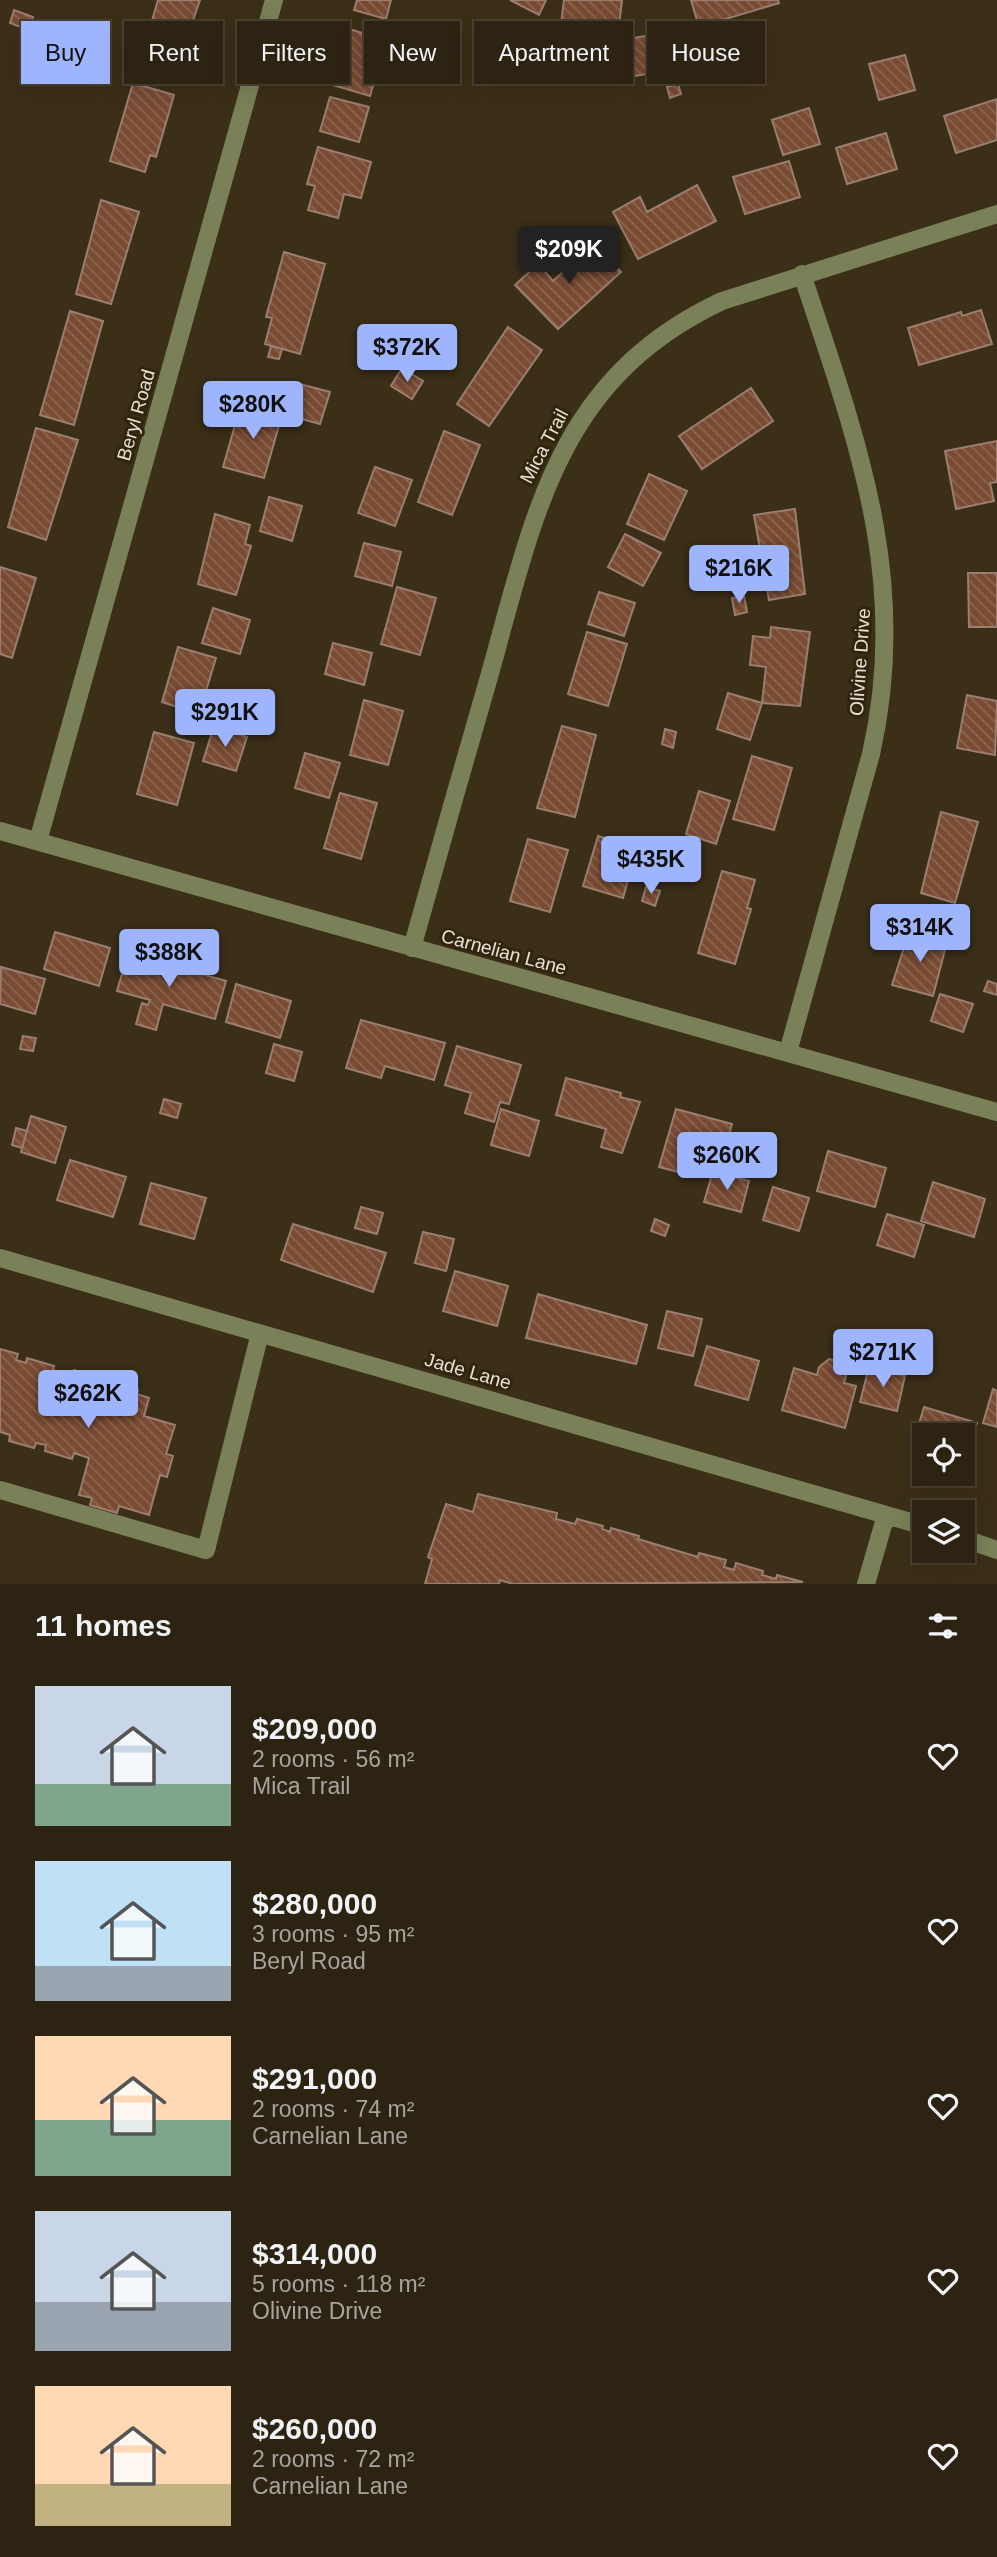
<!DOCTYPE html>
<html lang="en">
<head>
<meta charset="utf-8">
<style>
	:root { --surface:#2d2312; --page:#352b1b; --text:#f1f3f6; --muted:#a7a49f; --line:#484032; --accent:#9eb4fd }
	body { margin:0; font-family:Arial,sans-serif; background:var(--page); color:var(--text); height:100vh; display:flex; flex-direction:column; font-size:26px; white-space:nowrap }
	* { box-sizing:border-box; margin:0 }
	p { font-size:23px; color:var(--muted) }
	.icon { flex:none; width:38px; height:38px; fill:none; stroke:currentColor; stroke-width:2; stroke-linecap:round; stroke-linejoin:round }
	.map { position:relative; height:1584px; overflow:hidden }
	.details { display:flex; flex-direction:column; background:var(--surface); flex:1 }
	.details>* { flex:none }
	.banner { position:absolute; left:21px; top:21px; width:956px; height:63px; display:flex; gap:14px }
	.tools { position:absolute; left:912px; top:1423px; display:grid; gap:14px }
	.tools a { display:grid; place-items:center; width:63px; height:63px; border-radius:0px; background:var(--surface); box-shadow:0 7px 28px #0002,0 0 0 2px var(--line); font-size:35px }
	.price { position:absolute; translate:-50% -60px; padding:0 16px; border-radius:7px; background:var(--accent); color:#111; font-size:23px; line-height:46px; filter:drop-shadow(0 2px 4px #0008) }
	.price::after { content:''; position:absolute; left:50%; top:42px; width:21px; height:16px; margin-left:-10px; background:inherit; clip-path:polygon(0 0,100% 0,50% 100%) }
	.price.selected { background:#222; color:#fff }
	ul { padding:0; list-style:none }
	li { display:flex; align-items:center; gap:21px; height:175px; padding:0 35px }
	li span { display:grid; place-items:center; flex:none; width:196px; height:140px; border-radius:0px; color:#555 }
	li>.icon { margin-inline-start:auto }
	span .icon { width:84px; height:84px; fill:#fffc; stroke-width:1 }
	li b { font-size:30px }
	h2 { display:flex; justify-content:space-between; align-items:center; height:84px; padding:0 35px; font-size:30px }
	.tag { padding:0 24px; border-radius:0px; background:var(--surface); box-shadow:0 7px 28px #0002,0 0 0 2px var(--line); font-size:24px; line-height:63px }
	.tag.selected { background:var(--accent); color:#111 }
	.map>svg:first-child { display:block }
	.building { fill:url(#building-back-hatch); stroke:#9b7e70; stroke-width:2 }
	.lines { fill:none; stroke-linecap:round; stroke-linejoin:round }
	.minor { stroke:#7a8158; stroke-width:18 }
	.labels { text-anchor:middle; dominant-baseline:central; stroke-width:6; stroke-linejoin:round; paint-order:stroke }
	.street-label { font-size:19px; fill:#e8e0d2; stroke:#32250e }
</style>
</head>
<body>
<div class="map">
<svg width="997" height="1584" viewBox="0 0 997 1584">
	<defs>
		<pattern id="building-back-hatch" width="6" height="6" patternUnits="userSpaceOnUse" patternTransform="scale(1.75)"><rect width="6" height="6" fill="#794b33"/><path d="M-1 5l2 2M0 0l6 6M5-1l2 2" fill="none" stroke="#8c6550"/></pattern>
	</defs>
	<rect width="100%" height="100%" fill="#3c2f18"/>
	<path class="building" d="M158,0H200L180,58L144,48Z
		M357,0H391L386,19L354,10Z
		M510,0H546L539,15Z
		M564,0H622L618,36L589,32L585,60L557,55Z
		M691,0H778L779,3L699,27Z
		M14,10L33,17L28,30L10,23Z
		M349,29L386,40L370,96L333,85Z
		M668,32L675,69L629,77L622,40Z
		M905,55L915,90L879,100L869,64Z
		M42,60L54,63L52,79L39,77Z
		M133,83L174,95L156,157L150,155L145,172L110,161Z
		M678,84L681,94L670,98L667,87Z
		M330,97L369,107L359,142L320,131Z
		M997,99V140L956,153L944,116Z
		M809,108L820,144L783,155L772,120Z
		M886,133L897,169L847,184L836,148Z
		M318,147L371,162L361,198L344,194L338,218L308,210L315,186L307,184Z
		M789,161L800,197L745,214L733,177Z
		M697,185L716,221L638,259L613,212L640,197L647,212Z
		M101,200L139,212L111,304L76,294Z
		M594,243L621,272L558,329L515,285L538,264L553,281Z
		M284,252L325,264L300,354L265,344L272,318L266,317Z
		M981,310L992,344L919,365L908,328L961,312L962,316Z
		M70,311L103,321L74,425L40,415Z
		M508,327L542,350L489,426L457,404Z
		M271,346L282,349L279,359L268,357Z
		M402,368L423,381L412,399L391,386Z
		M296,383L330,392L320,424L287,415Z
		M751,388L773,421L702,469L679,436Z
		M241,404L282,415L264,478L223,467Z
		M36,428L78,440L46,540L8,527Z
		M444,431L480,445L452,515L418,502Z
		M997,441V482L990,483L994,501L956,509L945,451Z
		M375,467L412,480L395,526L358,513Z
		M649,474L687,491L664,540L627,524Z
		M269,497L302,506L292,541L260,531Z
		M795,509L805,594L769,600L754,515Z
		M215,514L250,525L245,544L251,546L236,595L198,584Z
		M625,534L661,553L643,586L608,567Z
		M364,543L401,552L392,586L355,576Z
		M0,567L36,578L12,658L0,654Z
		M968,573H997V627H969Z
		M397,587L436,598L420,655L381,644Z
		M599,592L635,603L624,636L588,624Z
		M744,596L747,612L735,615L732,598Z
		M213,608L250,620L240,654L202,643Z
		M771,627L810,632L800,706L762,703L766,667L750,665L753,636L770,638Z
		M587,632L627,644L608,706L568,694Z
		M333,643L372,653L364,685L325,674Z
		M178,647L216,658L199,714L162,702Z
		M728,693L762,703L750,740L717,729Z
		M967,695L997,701L995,755L957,748Z
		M364,700L403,711L388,765L350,755Z
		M214,726L247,737L236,771L203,761Z
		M562,726L596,735L575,817L537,808Z
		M665,729L676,732L673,748L662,744Z
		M154,732L194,743L177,805L137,794Z
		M305,753L340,763L329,798L295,788Z
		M752,756L792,768L774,830L733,819Z
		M699,791L730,801L716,844L686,834Z
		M340,793L377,803L361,859L324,848Z
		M941,812L978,822L955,903L921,893Z
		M598,836L637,848L623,898L583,886Z
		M528,839L568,850L550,912L510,901Z
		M722,871L755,880L747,908L751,909L735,964L698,953Z
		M646,887L660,891L655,906L642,901Z
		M55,932L110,948L99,986L44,969Z
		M909,932L947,942L933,996L892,985Z
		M128,953L226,981L215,1019L163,1004L156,1030L136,1024L142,1003L148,1005L150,1000L117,991Z
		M1,967L45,979L35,1014L0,1004Z
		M988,981L997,984V995L984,991Z
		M236,984L291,1001L280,1038L226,1022Z
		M940,994L973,1004L963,1032L931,1021Z
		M361,1020L445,1043L434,1080L385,1066L381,1078L346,1068Z
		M23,1036L36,1038L33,1051L20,1049Z
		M274,1044L302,1052L294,1081L266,1073Z
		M457,1046L521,1065L509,1104L500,1102L494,1122L465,1113L471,1093L445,1085Z
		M566,1078L621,1093L620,1097L640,1102L622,1153L601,1147L606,1129L556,1115Z
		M164,1099L181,1104L177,1118L160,1113Z
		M501,1109L539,1121L529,1156L491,1145Z
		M676,1109L732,1124L722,1162L703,1157L698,1177L659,1167Z
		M31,1116L66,1127L55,1163L21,1152Z
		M16,1128L27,1131L22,1148L12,1145Z
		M828,1151L886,1168L875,1207L817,1191Z
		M70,1160L126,1177L113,1217L57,1200Z
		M713,1171L749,1181L741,1212L704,1202Z
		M933,1182L985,1199L974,1237L921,1221Z
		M151,1183L206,1198L194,1239L140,1224Z
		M773,1187L809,1198L799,1231L763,1220Z
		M361,1207L383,1213L377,1234L355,1228Z
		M887,1214L924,1225L914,1257L877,1245Z
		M655,1219L669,1225L665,1236L651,1231Z
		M293,1224L386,1253L373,1292L281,1260Z
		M423,1232L454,1239L446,1271L415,1263Z
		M455,1271L508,1286L497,1326L443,1311Z
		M538,1294L647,1325L636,1364L526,1338Z
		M667,1311L702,1319L693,1356L658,1348Z
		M707,1346L759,1361L748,1400L695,1385Z
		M0,1349L18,1354L16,1360L26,1363L27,1358L54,1366L53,1370L72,1376L74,1370L99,1377L97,1383L110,1387L111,1382L138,1390L137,1394L149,1398L144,1416L175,1425L166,1454L173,1456L167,1477L160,1475L149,1515L119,1506L117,1513L90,1505L92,1498L79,1495L89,1458L74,1453L72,1459L45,1451L46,1445L36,1443L34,1448L9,1441L10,1435L0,1432Z
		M829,1359L843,1363L846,1376L844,1383L856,1386L845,1428L782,1410L794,1368L817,1375L819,1367Z
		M869,1367L905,1376L897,1411L860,1402Z
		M993,1389L997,1391V1427L983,1423Z
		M924,1407L977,1423L966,1462L962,1461V1435H924V1450L912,1447Z
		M478,1494L557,1513L556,1519L575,1524L577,1519L603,1526L602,1529L610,1532L611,1528L639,1536L638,1539L698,1557L699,1553L726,1560L724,1567L734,1570L736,1563L763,1571L762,1575L776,1579L777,1575L803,1582L513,1584L500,1580L499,1584H425L432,1559L428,1557L446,1504L473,1512Z"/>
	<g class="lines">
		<path class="minor" d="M0,831L997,1112
			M38,841L274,0
			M412,948C437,858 463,767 489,677C534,517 556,379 722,301L997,214
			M788,1052L871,754C911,579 856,438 802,274
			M0,1258L924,1526
			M0,1490L206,1550L260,1333
			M962,1538L997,1550
			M866,1584L886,1515"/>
	</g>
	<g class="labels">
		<g class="street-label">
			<text transform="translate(136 415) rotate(-74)">Beryl Road</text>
			<text transform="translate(544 446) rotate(-62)">Mica Trail</text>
			<text transform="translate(860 662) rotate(-86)">Olivine Drive</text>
			<text transform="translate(504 952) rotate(15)">Carnelian Lane</text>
			<text transform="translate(468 1371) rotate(16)">Jade Lane</text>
		</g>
	</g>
</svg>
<div class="tools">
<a><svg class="icon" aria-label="locate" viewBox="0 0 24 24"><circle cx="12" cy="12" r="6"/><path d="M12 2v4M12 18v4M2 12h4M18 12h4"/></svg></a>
<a><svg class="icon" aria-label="layers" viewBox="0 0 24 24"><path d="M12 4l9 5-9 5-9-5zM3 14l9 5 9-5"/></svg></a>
</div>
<b class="price selected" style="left:569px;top:286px">$209K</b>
<b class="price" style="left:407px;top:384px">$372K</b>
<b class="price" style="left:253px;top:441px">$280K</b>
<b class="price" style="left:739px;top:605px">$216K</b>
<b class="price" style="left:225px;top:749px">$291K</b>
<b class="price" style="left:651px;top:896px">$435K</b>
<b class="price" style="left:920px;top:964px">$314K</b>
<b class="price" style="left:169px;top:989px">$388K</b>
<b class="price" style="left:727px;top:1192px">$260K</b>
<b class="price" style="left:883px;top:1389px">$271K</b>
<b class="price" style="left:88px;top:1430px">$262K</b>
<div class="banner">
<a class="tag selected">Buy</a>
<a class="tag">Rent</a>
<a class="tag">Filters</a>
<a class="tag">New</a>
<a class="tag">Apartment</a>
<a class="tag">House</a>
</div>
</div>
<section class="details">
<h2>11 homes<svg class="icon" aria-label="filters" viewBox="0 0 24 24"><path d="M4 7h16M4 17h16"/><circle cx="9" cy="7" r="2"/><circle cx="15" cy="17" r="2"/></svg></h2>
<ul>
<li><span style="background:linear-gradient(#c9d6e8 70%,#7fa58c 0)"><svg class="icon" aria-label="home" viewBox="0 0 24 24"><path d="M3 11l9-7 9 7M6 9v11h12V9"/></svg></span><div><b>$209,000</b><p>2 rooms · 56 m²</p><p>Mica Trail</p></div><svg class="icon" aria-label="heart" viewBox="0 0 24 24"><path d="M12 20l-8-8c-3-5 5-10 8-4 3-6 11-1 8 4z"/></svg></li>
<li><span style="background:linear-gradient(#bfe0f5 75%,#9aa5b1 0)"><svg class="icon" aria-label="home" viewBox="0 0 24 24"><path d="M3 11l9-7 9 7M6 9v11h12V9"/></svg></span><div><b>$280,000</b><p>3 rooms · 95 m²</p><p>Beryl Road</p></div><svg class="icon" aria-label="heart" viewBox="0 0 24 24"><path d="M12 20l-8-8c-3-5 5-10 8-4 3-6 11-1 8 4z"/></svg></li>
<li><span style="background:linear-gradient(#ffd9b3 60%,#7fa58c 0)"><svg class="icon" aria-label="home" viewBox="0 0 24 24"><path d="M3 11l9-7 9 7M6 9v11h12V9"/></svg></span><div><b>$291,000</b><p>2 rooms · 74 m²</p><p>Carnelian Lane</p></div><svg class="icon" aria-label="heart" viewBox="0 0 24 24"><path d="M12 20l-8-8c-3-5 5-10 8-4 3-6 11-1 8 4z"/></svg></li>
<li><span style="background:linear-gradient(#c9d6e8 65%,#9aa5b1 0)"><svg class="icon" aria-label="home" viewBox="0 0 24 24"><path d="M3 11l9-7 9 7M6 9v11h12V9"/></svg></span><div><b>$314,000</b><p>5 rooms · 118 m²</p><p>Olivine Drive</p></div><svg class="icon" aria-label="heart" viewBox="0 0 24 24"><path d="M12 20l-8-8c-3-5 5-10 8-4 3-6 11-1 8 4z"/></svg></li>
<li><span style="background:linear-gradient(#ffd9b3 70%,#c2b280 0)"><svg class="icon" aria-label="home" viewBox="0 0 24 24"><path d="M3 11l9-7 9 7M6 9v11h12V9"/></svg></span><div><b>$260,000</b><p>2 rooms · 72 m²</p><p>Carnelian Lane</p></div><svg class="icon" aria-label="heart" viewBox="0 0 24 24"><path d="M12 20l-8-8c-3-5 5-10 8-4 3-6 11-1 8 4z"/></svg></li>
</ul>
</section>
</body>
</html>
